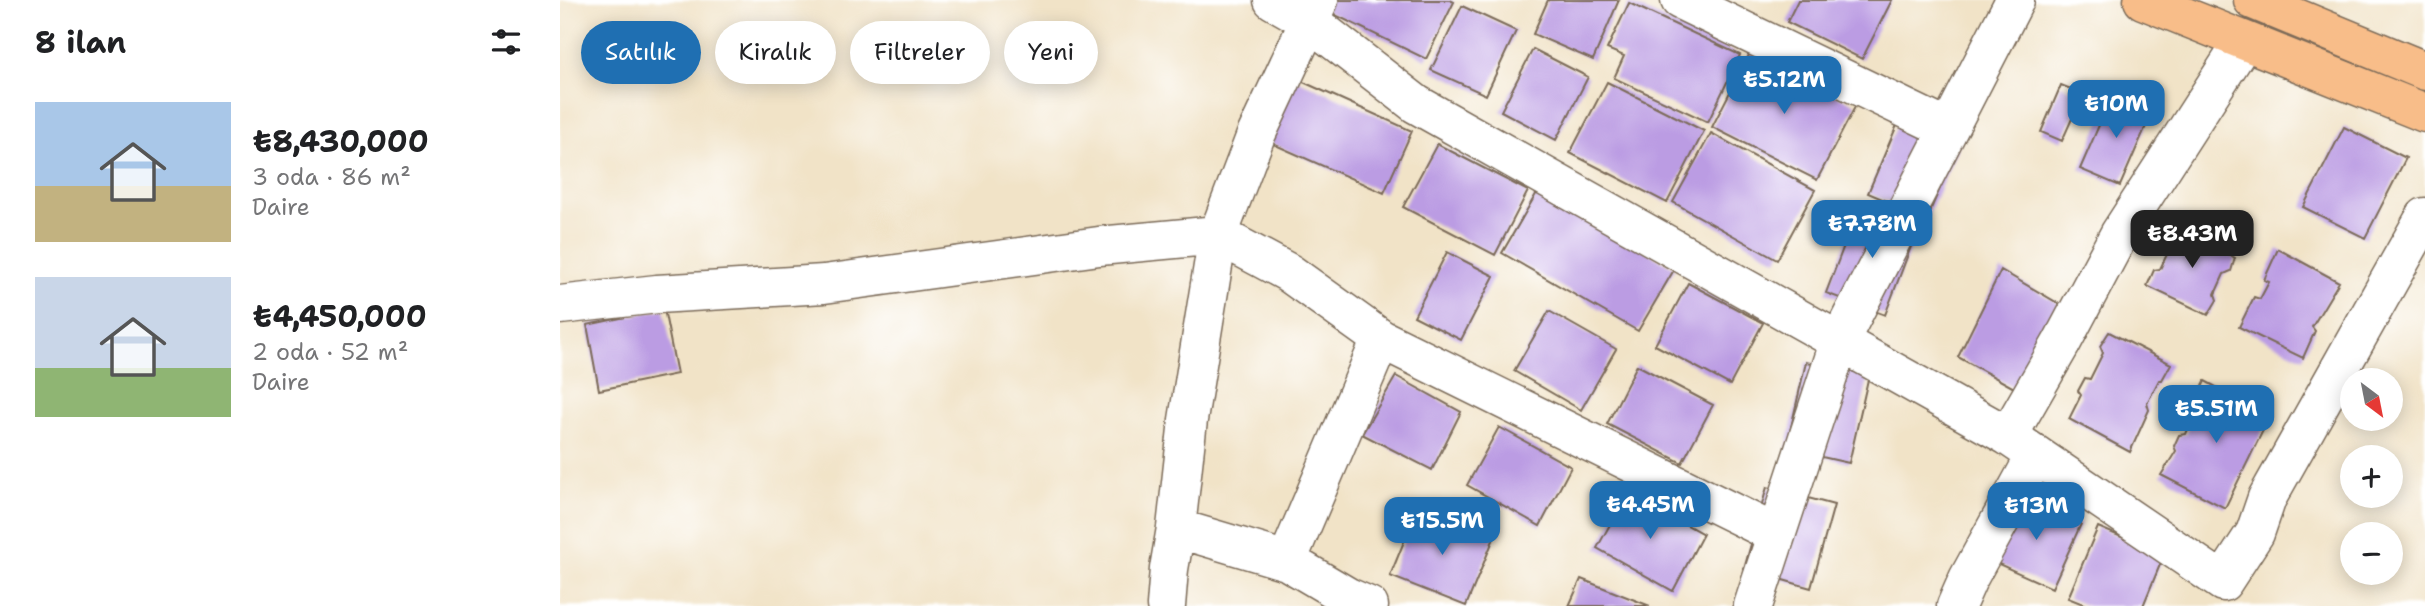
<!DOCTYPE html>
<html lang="tr">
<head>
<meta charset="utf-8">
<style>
	:root { --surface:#fff; --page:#f2f2f2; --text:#202124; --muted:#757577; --accent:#1f6fb2 }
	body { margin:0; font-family:"Shantell Sans",sans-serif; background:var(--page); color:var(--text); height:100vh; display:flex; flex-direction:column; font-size:26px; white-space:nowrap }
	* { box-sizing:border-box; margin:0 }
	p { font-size:23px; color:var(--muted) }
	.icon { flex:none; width:38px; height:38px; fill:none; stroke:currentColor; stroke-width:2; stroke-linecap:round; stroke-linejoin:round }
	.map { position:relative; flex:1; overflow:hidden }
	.sheet { display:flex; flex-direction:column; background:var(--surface); width:560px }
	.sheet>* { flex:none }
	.top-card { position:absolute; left:21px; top:21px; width:665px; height:63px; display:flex; gap:14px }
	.needle { width:46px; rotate:148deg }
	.controls { position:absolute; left:1780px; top:368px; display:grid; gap:14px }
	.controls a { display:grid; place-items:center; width:63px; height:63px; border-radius:50%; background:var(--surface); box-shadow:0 4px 18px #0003; font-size:35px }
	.price { position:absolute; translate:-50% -60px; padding:0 16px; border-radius:14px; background:var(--accent); color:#fff; font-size:23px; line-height:46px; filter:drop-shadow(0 2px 4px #0008) }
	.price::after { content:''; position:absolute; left:50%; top:42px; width:21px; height:16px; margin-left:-10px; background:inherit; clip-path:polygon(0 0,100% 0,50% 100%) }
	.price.on { background:#222; color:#fff }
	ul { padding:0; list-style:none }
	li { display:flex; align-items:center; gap:21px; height:175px; padding:0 35px }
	li span { display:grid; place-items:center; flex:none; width:196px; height:140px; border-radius:0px; color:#555 }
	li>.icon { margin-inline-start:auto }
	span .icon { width:84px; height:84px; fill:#fffc; stroke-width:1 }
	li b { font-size:30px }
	h2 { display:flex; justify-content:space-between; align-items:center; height:84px; padding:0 35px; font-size:30px }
	.chip { padding:0 24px; border-radius:32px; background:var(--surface); box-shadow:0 4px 18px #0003; font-size:24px; line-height:63px }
	.chip.on { background:var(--accent); color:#fff }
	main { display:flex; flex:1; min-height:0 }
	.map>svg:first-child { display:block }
	.building { fill:#bb9ce3 }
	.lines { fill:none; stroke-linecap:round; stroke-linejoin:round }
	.minor-casing { stroke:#7b6b59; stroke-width:41 }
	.major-casing { stroke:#7b6b59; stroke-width:41 }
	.minor { stroke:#fff; stroke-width:38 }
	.major { stroke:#f8bd89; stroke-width:38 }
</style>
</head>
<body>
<main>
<section class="sheet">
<h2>8 ilan<svg class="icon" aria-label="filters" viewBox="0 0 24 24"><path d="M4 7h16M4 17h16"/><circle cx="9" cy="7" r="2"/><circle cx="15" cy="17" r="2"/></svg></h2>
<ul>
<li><span style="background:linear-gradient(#a9c7e8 60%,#c2b280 0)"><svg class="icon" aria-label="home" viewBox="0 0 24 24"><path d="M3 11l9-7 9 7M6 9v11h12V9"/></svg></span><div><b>₺8,430,000</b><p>3 oda · 86 m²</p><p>Daire</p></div></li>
<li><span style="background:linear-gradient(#c9d6e8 65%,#8fb573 0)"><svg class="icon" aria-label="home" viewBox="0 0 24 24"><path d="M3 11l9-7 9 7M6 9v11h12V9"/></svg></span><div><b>₺4,450,000</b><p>2 oda · 52 m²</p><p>Daire</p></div></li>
</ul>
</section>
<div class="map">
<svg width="1865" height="606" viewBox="0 0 1865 606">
	<rect width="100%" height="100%" fill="#fff"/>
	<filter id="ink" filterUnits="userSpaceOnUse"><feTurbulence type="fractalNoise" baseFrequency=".0143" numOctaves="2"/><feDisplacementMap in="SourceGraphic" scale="14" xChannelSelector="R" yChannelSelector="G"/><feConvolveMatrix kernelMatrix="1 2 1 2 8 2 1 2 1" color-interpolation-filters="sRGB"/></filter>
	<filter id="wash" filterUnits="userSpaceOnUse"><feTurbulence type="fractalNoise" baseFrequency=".00686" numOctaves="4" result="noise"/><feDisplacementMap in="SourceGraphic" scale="28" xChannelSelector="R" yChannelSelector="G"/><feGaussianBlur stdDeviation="1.57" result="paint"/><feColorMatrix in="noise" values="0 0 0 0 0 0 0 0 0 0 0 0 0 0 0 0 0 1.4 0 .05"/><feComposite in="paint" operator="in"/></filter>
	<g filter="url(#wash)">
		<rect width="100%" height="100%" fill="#f1e3c7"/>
		<g id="blocks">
			<path class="building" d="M769,0H890L894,2L866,59L765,10Z
				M988,0H1059L1033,60L973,34Z
				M1238,0H1332L1302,59L1227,22Z
				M1069,3L1180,55L1148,122L1054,78L1064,56L1047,49Z
				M902,6L956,31L926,95L871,70Z
				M973,49L1028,77L996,140L941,111Z
				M1191,51L1296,105L1257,180L1152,127Z
				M732,77L852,131L824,193L704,140Z
				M1047,82L1144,131L1107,203L1010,153Z
				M1501,85L1523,94L1502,141L1481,132Z
				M1553,93L1593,110L1560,186L1520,169Z
				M1343,111L1403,136L1367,218L1308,193Z
				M1784,127L1846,158L1805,238L1743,207Z
				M1151,133L1255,190L1217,260L1113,202Z
				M877,144L968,191L935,255L843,207Z
				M979,189L1115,268L1078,331L942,253Z
				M1299,206L1358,228L1325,315L1266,293Z
				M1617,223L1675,258L1671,271L1664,274L1655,294L1657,300L1648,315L1587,286L1594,270L1600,269L1612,244L1608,238Z
				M1718,249L1779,282L1752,327L1755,331L1743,358L1679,327L1694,297L1700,299L1709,282L1704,280Z
				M887,252L934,276L901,340L854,316Z
				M1441,270L1506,308L1465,394L1398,357Z
				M1128,283L1203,323L1170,385L1095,345Z
				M104,309L117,374L39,390L27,325Z
				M989,311L1056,349L1021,410L954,371Z
				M1549,332L1611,364L1602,380H1599L1587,403L1589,410L1570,452L1509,419L1521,395L1518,391L1525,378L1530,379L1543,353L1540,346Z
				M1246,362L1309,375L1289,463L1226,449Z
				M1077,365L1153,405L1122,463L1047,424Z
				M836,376L901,412L872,470L802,434Z
				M1645,381L1710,416L1665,508L1601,475L1616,451L1614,446L1619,435L1626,434L1640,402L1637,398Z
				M939,427L1011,467L980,526L907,485Z
				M1207,487L1274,505L1251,588L1184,569Z
				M1068,492L1143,534L1113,591L1037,548Z
				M1460,497L1521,524L1492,588L1432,561Z
				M858,507L934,538L906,606L830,576Z
				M1538,527L1604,555L1583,606H1528L1508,598Z
				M1021,579L1090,606H1009Z"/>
		</g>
	</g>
	<g filter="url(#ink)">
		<use href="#blocks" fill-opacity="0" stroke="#7b6b59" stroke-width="2"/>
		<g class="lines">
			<g class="minor-casing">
				<path id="minor" d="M713,0L748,20L856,104L1448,436
					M1120,0L1388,129
					M1684,41L1560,233L1502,342L1448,436L1663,582L1695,533L1707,498L1865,217
					M0,305L97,294L264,284L539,246L658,235L729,273L821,339L1216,534
					M616,528L727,561
					M606,606L609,569L616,528L628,420L658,235L696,135L759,0
					M809,606L788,597L727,561L821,339
					M1193,606L1280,340L1455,0
					M1396,606L1408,579L1476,455"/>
			</g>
			<g class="major-casing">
				<path id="major" d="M1583,0L1865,113
					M1693,0L1865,71"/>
			</g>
			<use href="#minor" class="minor"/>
			<use href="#major" class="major"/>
		</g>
	</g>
</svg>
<div class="controls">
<a><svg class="needle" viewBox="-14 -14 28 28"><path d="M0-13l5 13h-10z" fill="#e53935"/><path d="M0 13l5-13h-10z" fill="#757577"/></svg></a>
<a>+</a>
<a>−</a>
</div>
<b class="price" style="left:1224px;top:116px">₺5.12M</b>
<b class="price" style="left:1556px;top:140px">₺10M</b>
<b class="price" style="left:1312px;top:260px">₺7.78M</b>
<b class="price on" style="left:1632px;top:270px">₺8.43M</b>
<b class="price" style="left:1656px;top:445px">₺5.51M</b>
<b class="price" style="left:1090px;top:541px">₺4.45M</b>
<b class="price" style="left:1476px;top:542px">₺13M</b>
<b class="price" style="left:882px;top:557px">₺15.5M</b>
<div class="top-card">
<a class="chip on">Satılık</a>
<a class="chip">Kiralık</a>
<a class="chip">Filtreler</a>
<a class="chip">Yeni</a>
</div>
</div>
</main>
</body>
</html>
